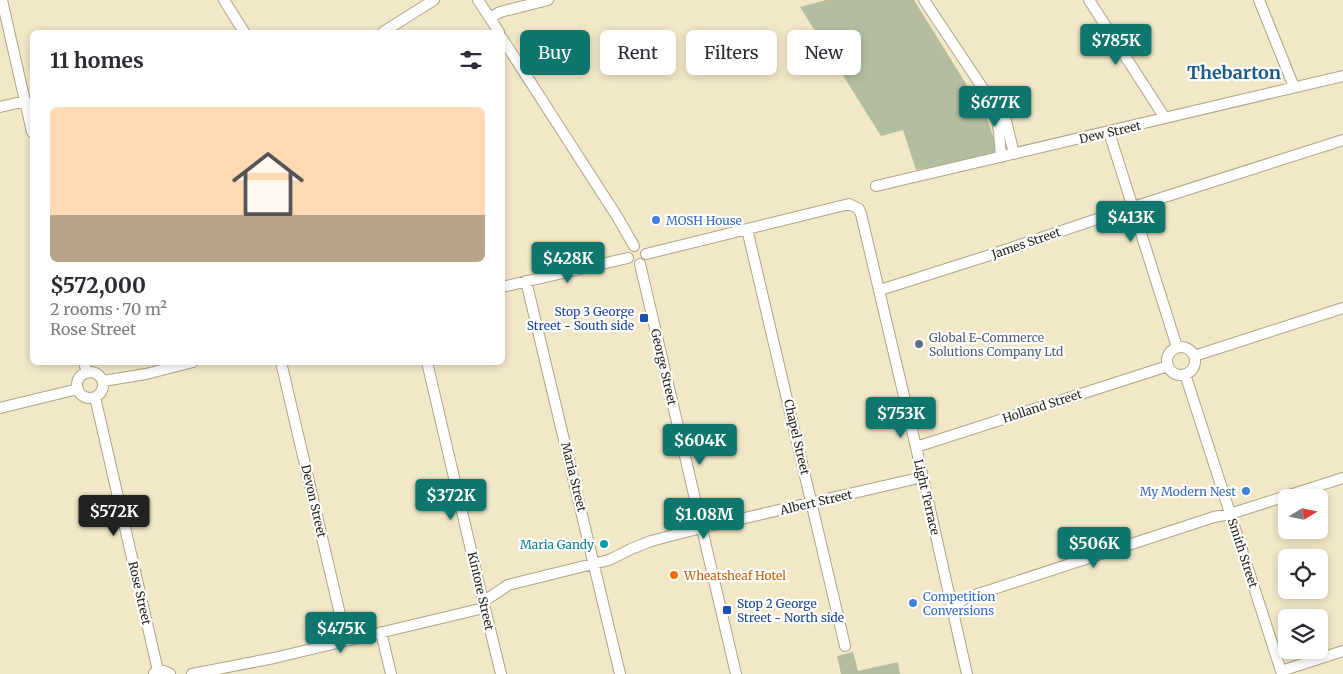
<!DOCTYPE html>
<html lang="en">
<head>
<meta charset="utf-8">
<style>
	:root { --surface:#fff; --page:#f7f7f7; --text:#2b2b33; --muted:#7c7c81; --line:#e1e1e2; --accent:#0f766e }
	body { margin:0; font-family:Merriweather,serif; background:var(--page); color:var(--text); height:100vh; display:flex; flex-direction:column; font-size:19px; white-space:nowrap }
	* { box-sizing:border-box; margin:0 }
	p { font-size:16px; color:var(--muted) }
	.icon { flex:none; width:28px; height:28px; fill:none; stroke:currentColor; stroke-width:2; stroke-linecap:round; stroke-linejoin:round }
	.map { position:relative; flex:1; overflow:hidden }
	.drawer { position:absolute; left:30px; top:30px; width:475px; height:335px; display:flex; flex-direction:column; background:var(--surface); border-radius:8px; box-shadow:0 2px 8px #0003 }
	.drawer>* { flex:none }
	.top-card { position:absolute; left:520px; top:30px; width:475px; height:45px; display:flex; gap:10px }
	.needle { width:32px; rotate:80deg }
	.fabs { position:absolute; left:1278px; top:489px; display:grid; gap:10px }
	.fabs a { display:grid; place-items:center; width:50px; height:50px; border-radius:8px; background:var(--surface); box-shadow:0 2px 8px #0003; font-size:25px }
	.price { position:absolute; translate:-50% -42px; padding:0 11px; border-radius:5px; background:var(--accent); color:#fff; font-size:16px; line-height:32px; filter:drop-shadow(0 1px 2px #0008) }
	.price::after { content:''; position:absolute; left:50%; top:30px; width:15px; height:11px; margin-left:-8px; background:inherit; clip-path:polygon(0 0,100% 0,50% 100%) }
	.price.on { background:#222; color:#fff }
	ul { padding:0; list-style:none }
	li { display:grid; align-content:center; gap:10px; height:265px; padding:0 20px }
	li+li { border-top:1px solid var(--line) }
	li span { display:grid; place-items:center; height:155px; border-radius:8px; color:#555 }
	li>.icon { margin-inline-start:auto }
	span .icon { width:90px; height:90px; fill:#fffc; stroke-width:1 }
	li b { font-size:21px }
	h2 { display:flex; justify-content:space-between; align-items:center; height:60px; padding:0 20px; font-size:21px }
	.tag { padding:0 18px; border-radius:8px; background:var(--surface); box-shadow:0 2px 8px #0003; font-size:18px; line-height:45px }
	.tag.on { background:var(--accent); color:#fff }
	.map>svg:first-child { display:block }
	.green { fill:#b3bea0 }
	.lines { fill:none; stroke-linecap:round; stroke-linejoin:round }
	.minor-casing { stroke:#aea486; stroke-width:12 }
	.minor { stroke:#fff; stroke-width:10 }
	.shop-dot { fill:#3f7fe0; stroke:#fff; stroke-width:2 }
	.transit-dot { fill:#1a4fb4; stroke:#fff; stroke-width:2 }
	.service-dot { fill:#5c6f8a; stroke:#fff; stroke-width:2 }
	.culture-dot { fill:#0f9aa8; stroke:#fff; stroke-width:2 }
	.food-dot { fill:#e8710a; stroke:#fff; stroke-width:2 }
	.labels { text-anchor:middle; dominant-baseline:central; stroke-width:4.5; stroke-linejoin:round; paint-order:stroke }
	.street-label { font-size:12px; fill:#2b271b; stroke:#fff }
	.shop-label { font-size:12px; fill:#366cbe; stroke:#fff; text-anchor:start }
	.transit-label { font-size:12px; fill:#164399; stroke:#fff; text-anchor:end }
	.service-label { font-size:12px; fill:#4e5e75; stroke:#fff; text-anchor:start }
	.culture-label { font-size:12px; fill:#0d838f; stroke:#fff; text-anchor:end }
	.food-label { font-size:12px; fill:#c56008; stroke:#fff; text-anchor:start }
	.district-label { font-size:18px; font-weight:bold; fill:#1b5a8a; stroke:#fff }
</style>
</head>
<body>
<div class="map">
<svg width="1343" height="674" viewBox="0 0 1343 674">
	<rect width="100%" height="100%" fill="#f2e7c7"/>
	<path class="green" d="M826,0H914L986,116L999,153L916,170L903,130L881,136L800,7Z
		M853,652L858,671L898,662L900,674H841L837,656Z"/>
	<g class="lines">
		<g class="minor-casing">
			<path id="minor" d="M2,0L32,132
				M224,0L244,32
				M478,0L499,32
				M924,0L988,96L995,111L999,131L1001,157
				M1089,0L1165,118
				M1259,0L1294,87
				M490,18L500,12L548,0
				M383,32L434,0
				M502,38L618,218L634,246
				M997,106L1006,121L1014,154
				M0,107L26,101
				M1109,132L1177,347
				M876,186L1343,76
				M747,229L845,646
				M646,254L849,204L859,209L861,214L916,447L967,674
				M640,264L736,674
				M526,281L620,674
				M502,287L628,258
				M880,290L987,256L1133,207L1343,140
				M1167 361a14 14 0 1 1 28 0a14 14 0 1 1-28 0Z
				M1194,356L1343,308
				M84,362L87,373
				M281,362L346,640
				M427,362L478,580L501,674
				M77 385a13 13 0 1 1 26 0a13 13 0 1 1-26 0Z
				M1185,374L1282,674
				M103,381L146,374L193,362
				M95,397L158,671
				M0,408L78,389
				M916,447L1168,366
				M483,602L508,585L609,560L631,549L651,541L701,528L923,477
				M952,607L966,598L1214,517L1230,514L1343,478
				M381,632L391,674
				M1281,671L1343,651
				M154,673C159,670 165,670 170,674
				M192,674L274,658L484,608"/>
		</g>
		<use href="#minor" class="minor"/>
	</g>
	<g class="shop-dot">
		<circle cx="656" cy="220" r="5"/>
		<circle cx="1246" cy="491" r="5"/>
		<circle cx="913" cy="603" r="5"/>
	</g>
	<g class="transit-dot">
		<rect x="639" y="313" width="10" height="10" rx="2.5"/>
		<rect x="722" y="605" width="10" height="10" rx="2.5"/>
	</g>
	<circle class="service-dot" cx="919" cy="344" r="5"/>
	<circle class="culture-dot" cx="604" cy="544" r="5"/>
	<circle class="food-dot" cx="674" cy="575" r="5"/>
	<g class="labels">
		<g class="street-label">
			<text transform="translate(1110 132) rotate(-13)">Dew Street</text>
			<text transform="translate(1026 243) rotate(-19)">James Street</text>
			<text transform="translate(664 367) rotate(77)">George Street</text>
			<text transform="translate(1042 406) rotate(-18)">Holland Street</text>
			<text transform="translate(797 437) rotate(77)">Chapel Street</text>
			<text transform="translate(574 477) rotate(76)">Maria Street</text>
			<text transform="translate(927 497) rotate(77)">Light Terrace</text>
			<text transform="translate(314 501) rotate(77)">Devon Street</text>
			<text transform="translate(816 502) rotate(-13)">Albert Street</text>
			<text transform="translate(1243 553) rotate(72)">Smith Street</text>
			<text transform="translate(481 591) rotate(77)">Kintore Street</text>
			<text transform="translate(140 593) rotate(77)">Rose Street</text>
		</g>
		<g class="shop-label">
			<text x="666" y="220">MOSH House</text>
			<text x="1236" y="491" text-anchor="end">My Modern Nest</text>
			<text x="923" y="596">Competition<tspan x="923" dy="14">Conversions</tspan></text>
		</g>
		<g class="transit-label">
			<text x="634" y="311">Stop 3 George<tspan x="634" dy="14">Street - South side</tspan></text>
			<text x="737" y="603" text-anchor="start">Stop 2 George<tspan x="737" dy="14">Street - North side</tspan></text>
		</g>
		<g class="service-label">
			<text x="929" y="337">Global E-Commerce<tspan x="929" dy="14">Solutions Company Ltd</tspan></text>
		</g>
		<g class="culture-label">
			<text x="594" y="544">Maria Gandy</text>
		</g>
		<g class="food-label">
			<text x="684" y="575">Wheatsheaf Hotel</text>
		</g>
		<g class="district-label">
			<text x="1234" y="72">Thebarton</text>
		</g>
	</g>
</svg>
<div class="fabs">
<a><svg class="needle" viewBox="-14 -14 28 28"><path d="M0-13l5 13h-10z" fill="#e53935"/><path d="M0 13l5-13h-10z" fill="#7c7c81"/></svg></a>
<a><svg class="icon" aria-label="locate" viewBox="0 0 24 24"><circle cx="12" cy="12" r="6"/><path d="M12 2v4M12 18v4M2 12h4M18 12h4"/></svg></a>
<a><svg class="icon" aria-label="layers" viewBox="0 0 24 24"><path d="M12 4l9 5-9 5-9-5zM3 14l9 5 9-5"/></svg></a>
</div>
<b class="price" style="left:1116px;top:66px">$785K</b>
<b class="price" style="left:995px;top:128px">$677K</b>
<b class="price" style="left:1131px;top:243px">$413K</b>
<b class="price" style="left:568px;top:284px">$428K</b>
<b class="price" style="left:901px;top:439px">$753K</b>
<b class="price" style="left:700px;top:466px">$604K</b>
<b class="price" style="left:451px;top:521px">$372K</b>
<b class="price on" style="left:114px;top:537px">$572K</b>
<b class="price" style="left:704px;top:540px">$1.08M</b>
<b class="price" style="left:1094px;top:569px">$506K</b>
<b class="price" style="left:341px;top:654px">$475K</b>
<div class="top-card">
<a class="tag on">Buy</a>
<a class="tag">Rent</a>
<a class="tag">Filters</a>
<a class="tag">New</a>
</div>
<section class="drawer">
<h2>11 homes<svg class="icon" aria-label="filters" viewBox="0 0 24 24"><path d="M4 7h16M4 17h16"/><circle cx="9" cy="7" r="2"/><circle cx="15" cy="17" r="2"/></svg></h2>
<ul>
<li><span style="background:linear-gradient(#ffd9b3 70%,#b9a48a 0)"><svg class="icon" aria-label="home" viewBox="0 0 24 24"><path d="M3 11l9-7 9 7M6 9v11h12V9"/></svg></span><div><b>$572,000</b><p>2 rooms · 70 m²</p><p>Rose Street</p></div></li>
</ul>
</section>
</div>
</body>
</html>
